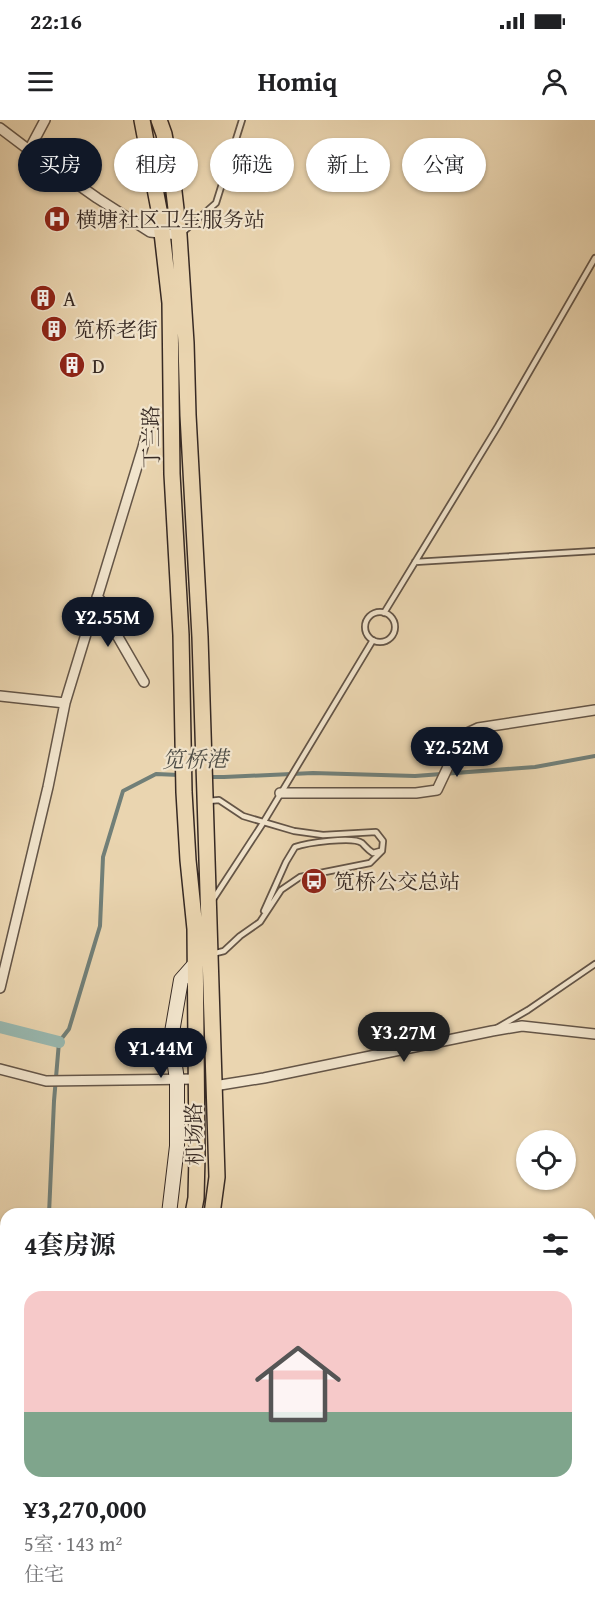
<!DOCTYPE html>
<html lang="zh">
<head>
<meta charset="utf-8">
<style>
	:root { --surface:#fff; --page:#f2f2f2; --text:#202124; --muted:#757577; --accent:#111827 }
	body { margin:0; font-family:"Gentium Book Plus","Noto Serif SC",serif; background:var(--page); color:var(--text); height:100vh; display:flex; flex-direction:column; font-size:22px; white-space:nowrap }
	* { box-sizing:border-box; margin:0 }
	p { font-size:20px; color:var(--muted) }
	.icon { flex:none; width:33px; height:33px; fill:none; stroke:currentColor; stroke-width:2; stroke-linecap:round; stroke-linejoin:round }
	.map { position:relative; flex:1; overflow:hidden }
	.side { position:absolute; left:0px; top:1088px; width:596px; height:404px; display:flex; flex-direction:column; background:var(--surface); border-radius:18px 18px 0 0; box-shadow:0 2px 4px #0004 }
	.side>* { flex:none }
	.top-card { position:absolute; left:18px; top:18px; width:560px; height:54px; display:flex; gap:12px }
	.controls { position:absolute; left:516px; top:1010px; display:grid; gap:12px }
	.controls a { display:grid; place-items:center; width:60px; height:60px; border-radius:50%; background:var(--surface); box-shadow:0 2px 4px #0004; font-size:30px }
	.price { position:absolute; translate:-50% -51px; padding:0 14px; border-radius:21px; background:var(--accent); color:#fff; font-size:20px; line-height:39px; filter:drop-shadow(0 2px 3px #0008) }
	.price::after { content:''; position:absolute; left:50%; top:36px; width:18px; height:14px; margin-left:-9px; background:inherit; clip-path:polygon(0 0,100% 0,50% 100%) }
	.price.selected { background:#222; color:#fff }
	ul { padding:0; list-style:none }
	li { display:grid; align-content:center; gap:12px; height:318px; padding:0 24px }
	li span { display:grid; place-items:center; height:186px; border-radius:18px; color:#555 }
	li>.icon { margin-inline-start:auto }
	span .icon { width:108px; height:108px; fill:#fffc; stroke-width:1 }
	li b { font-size:26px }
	h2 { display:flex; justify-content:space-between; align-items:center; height:72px; padding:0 24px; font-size:26px }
	.pill { padding:0 21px; border-radius:27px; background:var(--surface); box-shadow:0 2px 4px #0004; font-size:21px; line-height:54px }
	.pill.selected { background:var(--accent); color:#fff }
	.status { display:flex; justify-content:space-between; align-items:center; height:42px; padding:0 30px; background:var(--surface); direction:ltr }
	.status svg { height:16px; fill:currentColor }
	header { display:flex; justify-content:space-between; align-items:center; height:78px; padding:0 24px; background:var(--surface); font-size:27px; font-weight:600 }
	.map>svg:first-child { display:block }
	.green { fill:#b3be8e; stroke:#757459; stroke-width:1.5 }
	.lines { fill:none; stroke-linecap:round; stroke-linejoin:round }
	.stream { stroke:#717f78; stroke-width:4 }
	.canal { stroke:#98b8b0; stroke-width:12 }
	.service-casing { stroke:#645547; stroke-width:8 }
	.minor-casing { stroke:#645547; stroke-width:12 }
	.secondary-casing { stroke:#372a24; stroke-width:16 }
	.primary-casing { stroke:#372a24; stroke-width:18 }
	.service { stroke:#f1e4cc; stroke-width:4.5 }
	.minor { stroke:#f1e4cc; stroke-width:9 }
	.secondary { stroke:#f1e4cc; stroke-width:14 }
	.primary { stroke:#ead5b0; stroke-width:15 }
	.labels { text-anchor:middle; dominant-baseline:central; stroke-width:4.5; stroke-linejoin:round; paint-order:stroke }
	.poi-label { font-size:21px; fill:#372a24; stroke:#f1e4cc; text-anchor:start }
	.street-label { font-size:21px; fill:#372a24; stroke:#f1e4cc }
	.water-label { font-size:22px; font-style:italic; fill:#4f4e47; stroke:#f1e4cc }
</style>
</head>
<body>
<div class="status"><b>22:16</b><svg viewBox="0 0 49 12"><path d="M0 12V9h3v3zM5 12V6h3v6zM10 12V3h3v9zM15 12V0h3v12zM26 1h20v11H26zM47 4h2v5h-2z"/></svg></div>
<header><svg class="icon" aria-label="menu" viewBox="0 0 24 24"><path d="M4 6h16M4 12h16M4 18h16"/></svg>Homiq<svg class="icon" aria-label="person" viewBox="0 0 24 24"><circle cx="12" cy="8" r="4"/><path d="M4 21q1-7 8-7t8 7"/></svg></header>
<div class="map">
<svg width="595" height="1490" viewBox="0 0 595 1490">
	<rect width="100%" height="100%" fill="#ead5b0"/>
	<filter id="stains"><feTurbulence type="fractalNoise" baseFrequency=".00333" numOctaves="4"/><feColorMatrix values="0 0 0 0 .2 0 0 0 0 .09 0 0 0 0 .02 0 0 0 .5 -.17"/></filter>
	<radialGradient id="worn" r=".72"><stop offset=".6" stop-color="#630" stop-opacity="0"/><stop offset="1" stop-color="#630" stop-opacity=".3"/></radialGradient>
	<path class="green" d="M595,1235V1307L590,1289V1238Z"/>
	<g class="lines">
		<path class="stream" d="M208,657H224L313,653L415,656L535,647L595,636
			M49,1094L54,981L59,922L69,909L100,806L103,737L123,671L156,654L179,655
			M0,1322L6,1301"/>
		<path class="canal" d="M0,907L59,922"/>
		<g class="service-casing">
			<path id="service" d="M183,112L216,83L242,0
				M415,442L595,431
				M365 507a15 15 0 1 1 30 0a15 15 0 1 1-30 0Z
				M384,493L498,306L595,138
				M208,681L219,680L243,696L294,711L323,715L376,712L383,721L382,731L370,743L300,757L281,770L260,802L240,816L224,831L212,834
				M214,778L263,703L373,520
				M264,791L286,742L295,727C306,723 353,716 362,723C366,727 368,730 373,733L380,731
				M497,908L528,890L595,844
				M593,1248L595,1238"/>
		</g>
		<g class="minor-casing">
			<path id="minor" d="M0,8L29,30L97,78L150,112L179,115
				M29,30L45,0
				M97,477L106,486L114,510L144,562
				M0,576L65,583
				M280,673H416L437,670L463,615L478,608L595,590
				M0,868L48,667L65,583L143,327L151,296
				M0,949L46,961L196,959
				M214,966L264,958L492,911L522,906L595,914
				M235,1485L236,1490"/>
		</g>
		<g class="secondary-casing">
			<path id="secondary" d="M169,1094L177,1026V960L171,918L181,860L196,843
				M0,1411L6,1404"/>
		</g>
		<g class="primary-casing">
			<path id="primary" d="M142,0L160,95L170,183L172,354L181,515L184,672L188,740L195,809L197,1036L196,1078L193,1094
				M159,0L164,14L173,63L179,115L186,223L188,295L200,517L217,1057L212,1094
				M0,1438L6,1432
				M0,1476L6,1470"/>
		</g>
		<use href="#service" class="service"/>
		<use href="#minor" class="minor"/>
		<use href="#secondary" class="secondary"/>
		<use href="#primary" class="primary"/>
	</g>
	<defs>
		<g id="hospital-disc" transform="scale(1.35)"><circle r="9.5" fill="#8f2418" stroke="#f1e4cc"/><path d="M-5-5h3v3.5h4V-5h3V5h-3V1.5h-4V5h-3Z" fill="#fff"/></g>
		<g id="building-disc" transform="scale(1.35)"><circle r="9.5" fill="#8f2418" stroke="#f1e4cc"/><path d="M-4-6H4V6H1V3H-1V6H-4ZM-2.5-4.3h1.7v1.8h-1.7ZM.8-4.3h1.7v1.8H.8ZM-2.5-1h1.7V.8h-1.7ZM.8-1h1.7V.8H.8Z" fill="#fff"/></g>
		<g id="bus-disc" transform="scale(1.35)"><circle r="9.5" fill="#8f2418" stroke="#f1e4cc"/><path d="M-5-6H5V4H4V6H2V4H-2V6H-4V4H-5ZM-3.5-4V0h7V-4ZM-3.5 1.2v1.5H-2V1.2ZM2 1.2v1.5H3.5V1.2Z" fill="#fff"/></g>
	</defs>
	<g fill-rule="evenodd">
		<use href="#hospital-disc" x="57" y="99"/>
		<use href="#building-disc" x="43" y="178"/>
		<use href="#building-disc" x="54" y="209"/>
		<use href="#building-disc" x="72" y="245"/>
		<use href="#bus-disc" x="314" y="761"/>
	</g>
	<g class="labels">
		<g class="poi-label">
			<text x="76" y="99">横塘社区卫生服务站</text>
			<text x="63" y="178">A</text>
			<text x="74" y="209">笕桥老街</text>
			<text x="92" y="245">D</text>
			<text x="334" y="761">笕桥公交总站</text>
		</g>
		<g class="street-label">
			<text transform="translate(151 317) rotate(-91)">丁兰路</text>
			<text transform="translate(194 1014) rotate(-92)">机场路</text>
		</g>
		<g class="water-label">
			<text transform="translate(195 639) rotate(-1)">笕桥港</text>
		</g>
	</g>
	<rect width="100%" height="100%" filter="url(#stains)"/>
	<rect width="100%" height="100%" fill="url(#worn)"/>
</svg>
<div class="controls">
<a><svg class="icon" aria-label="locate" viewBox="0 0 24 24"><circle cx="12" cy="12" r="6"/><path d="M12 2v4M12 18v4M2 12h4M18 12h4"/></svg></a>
</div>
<b class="price" style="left:108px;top:528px">¥2.55M</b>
<b class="price" style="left:457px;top:658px">¥2.52M</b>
<b class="price selected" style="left:404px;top:943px">¥3.27M</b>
<b class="price" style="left:161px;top:959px">¥1.44M</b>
<div class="top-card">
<a class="pill selected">买房</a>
<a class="pill">租房</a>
<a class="pill">筛选</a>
<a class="pill">新上</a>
<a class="pill">公寓</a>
</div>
<section class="side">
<h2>4套房源<svg class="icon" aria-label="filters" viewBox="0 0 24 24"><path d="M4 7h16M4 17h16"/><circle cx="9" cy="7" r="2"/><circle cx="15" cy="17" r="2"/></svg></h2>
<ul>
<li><span style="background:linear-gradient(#f6c9c9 65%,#7fa58c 0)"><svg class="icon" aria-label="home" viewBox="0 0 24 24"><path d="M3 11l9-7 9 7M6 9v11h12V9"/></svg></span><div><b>¥3,270,000</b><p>5室 · 143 m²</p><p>住宅</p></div></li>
</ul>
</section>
</div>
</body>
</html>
